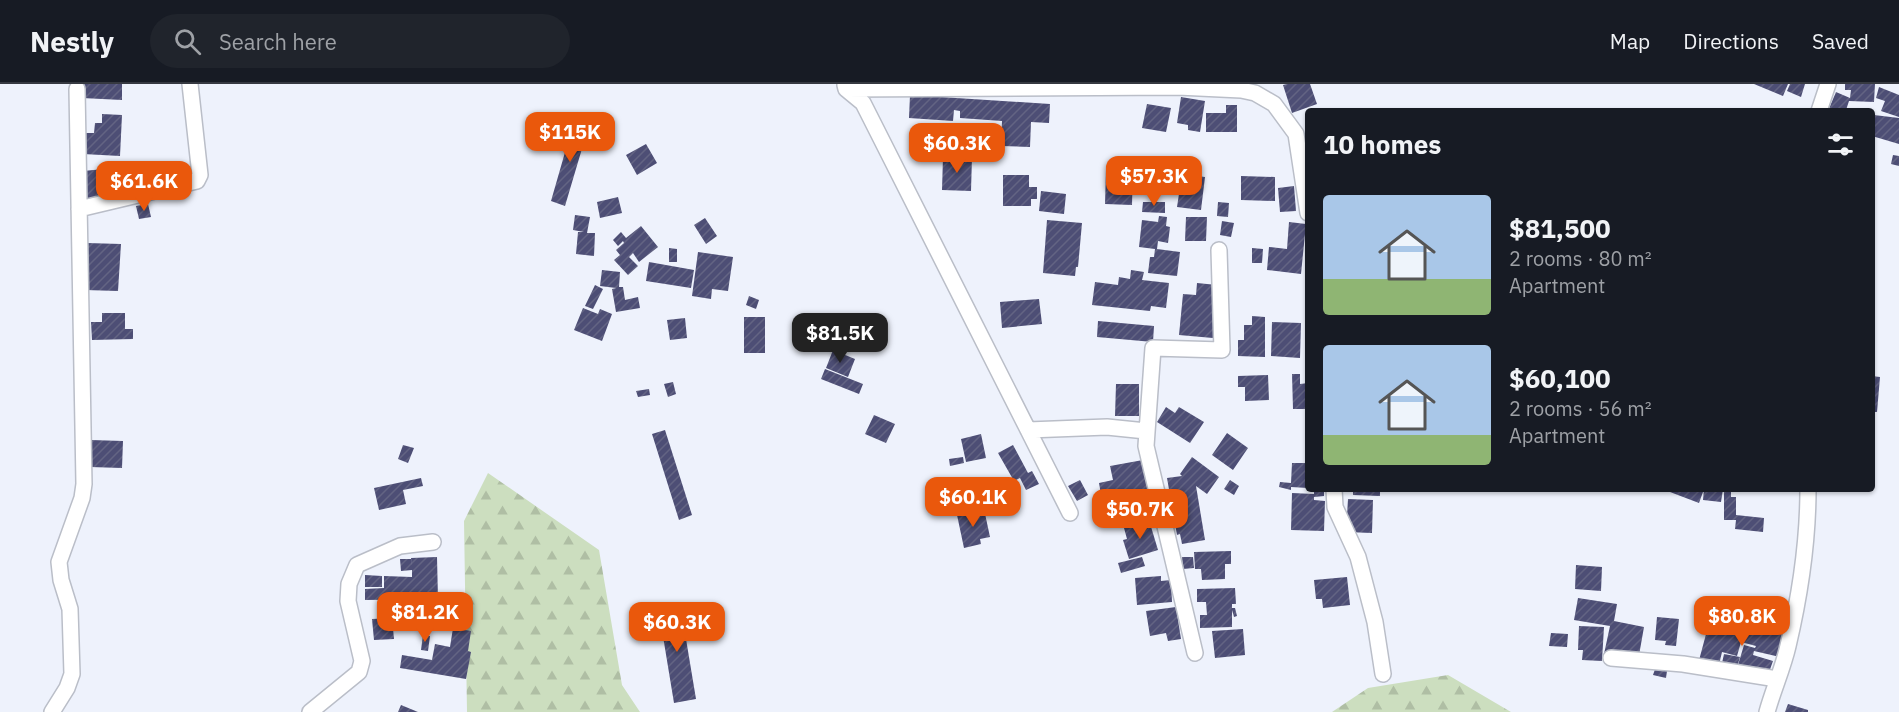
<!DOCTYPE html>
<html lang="en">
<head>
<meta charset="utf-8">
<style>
	:root { --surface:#171b24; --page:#20242c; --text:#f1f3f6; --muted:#9ea1a6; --line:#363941; --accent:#ea580c }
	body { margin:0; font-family:"IBM Plex Sans",sans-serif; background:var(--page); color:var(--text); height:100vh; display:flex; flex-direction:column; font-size:22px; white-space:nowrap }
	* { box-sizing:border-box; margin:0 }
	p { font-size:20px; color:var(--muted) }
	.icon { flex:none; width:33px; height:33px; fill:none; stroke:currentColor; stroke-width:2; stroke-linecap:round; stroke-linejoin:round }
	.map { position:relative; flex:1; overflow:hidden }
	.drawer { position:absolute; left:1305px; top:24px; width:570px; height:384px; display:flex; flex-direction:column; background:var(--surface); border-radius:6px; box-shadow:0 2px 4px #0004 }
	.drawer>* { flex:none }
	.price { position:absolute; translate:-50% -51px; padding:0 14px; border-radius:12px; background:var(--accent); color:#fff; font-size:20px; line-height:39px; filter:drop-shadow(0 2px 3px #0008) }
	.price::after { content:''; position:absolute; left:50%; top:36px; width:18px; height:14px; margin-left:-9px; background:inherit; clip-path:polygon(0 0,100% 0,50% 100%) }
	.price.current { background:#222; color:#fff }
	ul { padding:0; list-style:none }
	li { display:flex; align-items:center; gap:18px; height:150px; padding:0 18px }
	li span { display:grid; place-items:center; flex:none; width:168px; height:120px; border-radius:6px; color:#555 }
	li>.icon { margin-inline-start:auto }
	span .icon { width:72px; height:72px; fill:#fffc; stroke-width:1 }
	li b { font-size:26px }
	h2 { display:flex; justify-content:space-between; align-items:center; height:72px; padding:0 18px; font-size:26px }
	header { display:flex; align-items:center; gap:36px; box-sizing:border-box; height:84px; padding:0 30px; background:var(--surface); border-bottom:2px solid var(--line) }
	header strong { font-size:28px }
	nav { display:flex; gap:33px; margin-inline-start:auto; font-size:21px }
	.search { width:420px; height:54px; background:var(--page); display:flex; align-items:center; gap:15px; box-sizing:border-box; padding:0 21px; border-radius:33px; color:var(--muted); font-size:22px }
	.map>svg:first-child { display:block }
	.forest { fill:url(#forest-firs) }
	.building { fill:url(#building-hatch) }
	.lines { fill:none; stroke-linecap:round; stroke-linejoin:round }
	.street-casing { stroke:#babec8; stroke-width:18 }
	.street { stroke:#fff; stroke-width:15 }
</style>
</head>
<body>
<header>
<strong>Nestly</strong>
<div class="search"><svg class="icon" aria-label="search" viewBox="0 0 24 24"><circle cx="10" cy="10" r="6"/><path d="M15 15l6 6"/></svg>Search here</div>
<nav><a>Map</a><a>Directions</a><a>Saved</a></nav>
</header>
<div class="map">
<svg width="1899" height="628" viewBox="0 0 1899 628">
	<defs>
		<pattern id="forest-firs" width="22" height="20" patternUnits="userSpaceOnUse" patternTransform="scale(1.5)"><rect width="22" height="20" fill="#ccdebf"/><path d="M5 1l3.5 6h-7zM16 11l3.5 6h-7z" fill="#afbea4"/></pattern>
		<pattern id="building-hatch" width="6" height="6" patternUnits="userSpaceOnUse" patternTransform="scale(1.5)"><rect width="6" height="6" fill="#4d4e75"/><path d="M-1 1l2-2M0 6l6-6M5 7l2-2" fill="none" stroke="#636483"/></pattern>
	</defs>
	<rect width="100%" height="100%" fill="#eef2fc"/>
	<path class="forest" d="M488,389L599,466L622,601L640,628H467L464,437Z
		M1448,591L1511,628H1332L1368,604Z"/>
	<path class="building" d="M83,0H122V16L82,14Z
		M1287,0H1310L1317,20L1292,29L1283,1Z
		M1754,0H1788L1783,12Z
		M1790,0H1805L1801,13L1787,7Z
		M1845,0H1875L1874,18L1849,17L1846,26L1841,24L1840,27H1828L1836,8L1850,14L1851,6H1845Z
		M1879,3L1899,11V33L1881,27L1885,17L1876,14Z
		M910,11L1050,20L1049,39L1031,38L1030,63L1001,62L1002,37L960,34V27L954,26L953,37L909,34Z
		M1181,13L1205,17L1200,48L1188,46V41L1177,39Z
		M1147,20L1171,24L1166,48L1142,44Z
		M1226,21H1237V48H1206V29H1226Z
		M102,30L122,31L120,72L83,70L84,49H94L95,39H102Z
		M1874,31L1899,34V60L1872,52Z
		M574,37L589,41L565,122L551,117Z
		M646,60L657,79L637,91L626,71Z
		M1893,71L1899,72V82L1891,80Z
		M943,73H972L971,107L942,106Z
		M1113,79L1133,80L1132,121L1105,120L1106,86H1113Z
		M125,83L128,114L87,118L83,87Z
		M1182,90L1205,93L1201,126L1177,123Z
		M1003,91H1029V103H1037V115H1031V122H1003Z
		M1241,92L1275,93V117L1241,116Z
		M1294,102L1296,127L1280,128L1278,104Z
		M1041,107L1066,110L1064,130L1039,127Z
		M618,113L622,129L600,134L597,118Z
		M1143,118H1165V129L1142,128Z
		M1218,118L1229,119L1228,133L1217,132Z
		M148,120L151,133L139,135L136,122Z
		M575,131L590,133L587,149H595L594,172L576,170L578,148H584L573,146Z
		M1159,132L1167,133L1166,142L1170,143L1168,159L1158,157L1157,165L1180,168L1177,192L1148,189L1150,173H1154L1155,165L1139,163L1142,136L1158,138Z
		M1186,133H1207L1206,157H1185Z
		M705,134L717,152L706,160L694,141Z
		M1047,136L1082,139L1078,183H1076L1075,192L1043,189Z
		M1222,137L1234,139L1231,153L1220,151Z
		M1289,138L1306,140L1301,190L1267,186L1269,163L1287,165Z
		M641,142L658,163L639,178L633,169L629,173L638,182L628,191L614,176L620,171L616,166L624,159L623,157L618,162L613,156L621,148L626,154Z
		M87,159L121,160L118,207L85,206Z
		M669,164L677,165V178H669Z
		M1252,164L1263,165L1262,179H1252Z
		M698,168L733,173L728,207L712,205L711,215L692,212Z
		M649,178L694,186L691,204L646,197Z
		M602,186L620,188L619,203H623L625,216L638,213L640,224L616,228L612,205L616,204L600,202Z
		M1131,186L1144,188L1142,196L1169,199L1166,224L1151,222L1150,227L1092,221L1095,198L1118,201L1119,193L1130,195Z
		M1197,199L1217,201L1213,254L1179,251L1183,210L1196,211Z
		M595,201L603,205L593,225L585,222Z
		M749,212L759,216L756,225L746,221Z
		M1039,215L1042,240L1002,244L1000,218Z
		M583,224L598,230L600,225L612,230L602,257L574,246Z
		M102,229H125V245H133V255L92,256L91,238H102Z
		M1252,232L1265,233V273L1238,272V256H1244V241H1252Z
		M744,233H765V269H744Z
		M685,234L687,254L670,256L667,236Z
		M1098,237L1154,242L1153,258L1097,253Z
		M1272,238L1301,239L1300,274L1271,272Z
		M833,266L855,275L848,293L826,284Z
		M825,285L863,300L859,310L821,295Z
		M1292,290H1300V300L1308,299V325H1293Z
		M1268,291L1269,316L1245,317V303H1238V292Z
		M1872,292L1880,293L1877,328H1872Z
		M673,298L676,310L668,313L664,300Z
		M1116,300H1139V332H1115Z
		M649,305L650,311L638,313L636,307Z
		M1166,323L1175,329L1179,323L1204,338L1190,359L1157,338Z
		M874,331L895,340L886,359L865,350Z
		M665,346L692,431L679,436L652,350Z
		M1227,349L1248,364L1233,386L1212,371Z
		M981,350L986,374L966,378L961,355Z
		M91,356L123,357L122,384L90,383Z
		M403,361L414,364L408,379L398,375Z
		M1013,361L1028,389L1032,387L1039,400L1026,406L1020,394L1014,397L998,369Z
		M963,373L964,379L950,382L949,375Z
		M1192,373L1219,393L1207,410L1196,402L1205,456L1182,460L1180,450L1177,451L1167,394L1182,392L1180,390Z
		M1143,376L1152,433L1120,438L1116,419L1103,422L1099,399L1113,396L1110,382Z
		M1292,379H1308V404L1291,403V406L1279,403L1280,398L1291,399Z
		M421,394L423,402L403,406L406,420L379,426L374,404Z
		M1080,396L1088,411L1077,417L1068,402Z
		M1230,396L1239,402L1234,411L1224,405Z
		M1314,405H1324V412L1314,413V416L1325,417L1324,447L1291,446L1292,409L1314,410Z
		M1353,405H1380V412L1353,411Z
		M1672,405H1697L1703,408L1699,419L1670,408Z
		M1704,405H1723L1721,418L1703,416Z
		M1724,405H1731V413H1736V431L1764,434L1763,448L1735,445L1736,436H1724Z
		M1348,415L1373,416L1372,449L1346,448Z
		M984,425L990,453L980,455L981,460L964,464L957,431Z
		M1102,427L1116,428L1115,437L1101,436Z
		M1149,436L1158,466L1129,475L1123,456L1127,455L1124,444Z
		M1231,467V480H1225V495L1202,496L1201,485H1195L1194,468Z
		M437,473L438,515L365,516V505L384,504V492L412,493V486L401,487L400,475H411L412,482L411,474Z
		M1142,473L1145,482L1121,489L1118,479Z
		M1182,473H1193L1194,484L1183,485Z
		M1576,481L1602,483L1601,507L1575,505Z
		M365,491L382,492V503H365Z
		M1161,492V497L1171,496L1172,518L1137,521L1135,494Z
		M1347,493L1350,521L1323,524L1322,515H1316L1314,496Z
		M1235,504L1236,520H1232V524H1235L1237,532L1234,533L1232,526V543L1200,544V531H1207L1206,518H1197V505Z
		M1578,514L1617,520L1614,537L1644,543L1638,577L1604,570L1610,542L1574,536Z
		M680,519L696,615L674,619L658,522Z
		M1176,523L1181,555L1168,557L1166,549L1150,552L1146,527Z
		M1657,533L1679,535L1676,562L1665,561L1666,557L1655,556Z
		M392,534L394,555L374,556L372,535Z
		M1709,539L1744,549L1746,543L1763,548L1764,541L1786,547L1780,573L1754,567L1753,571L1773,577L1768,591L1738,581L1744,561L1755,564L1756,562L1741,558L1737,572L1722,568L1718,585L1698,580Z
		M1579,542L1604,543L1602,577L1582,576L1583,566H1578Z
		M453,544L471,547L468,567L471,568L466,595L400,584L402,571L432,576L435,560L450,563Z
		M1243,545L1245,571L1215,574L1212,547Z
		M1551,549L1568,550L1567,563L1549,562Z
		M423,551L430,552L428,567L421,566Z
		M1724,570L1740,573L1737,583L1722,579Z
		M1655,585L1667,587L1666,594L1653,591Z
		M1788,620L1808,626V628H1785Z
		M401,621L418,628H398Z"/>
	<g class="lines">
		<g class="street-casing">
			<path id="street" d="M845,1L846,5L863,19L1070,429
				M846,5L1178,3L1241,6L1255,9L1274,20L1296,50L1308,129
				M1819,27L1828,0
				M79,125L197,97L200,91L190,0
				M1028,346L1107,343L1146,347
				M1334,405L1335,423L1358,473L1375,538L1383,590
				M1195,569L1146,362L1153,264L1222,266L1219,166
				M1611,574L1683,580L1777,595
				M52,628L67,604L72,590L70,525L61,496L59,478L82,414L84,400L77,5
				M310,628L359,588L362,577L348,517L349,500L357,481L400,462L433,458
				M1767,628C1773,606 1783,584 1788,562C1800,511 1808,456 1808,405"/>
		</g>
		<use href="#street" class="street"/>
	</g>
</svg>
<b class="price" style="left:570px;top:79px">$115K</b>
<b class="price" style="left:957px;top:90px">$60.3K</b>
<b class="price" style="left:1154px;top:123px">$57.3K</b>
<b class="price" style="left:144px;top:128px">$61.6K</b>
<b class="price current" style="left:840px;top:280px">$81.5K</b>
<b class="price" style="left:973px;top:444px">$60.1K</b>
<b class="price" style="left:1140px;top:456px">$50.7K</b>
<b class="price" style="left:425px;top:559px">$81.2K</b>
<b class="price" style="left:1742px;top:563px">$80.8K</b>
<b class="price" style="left:677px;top:569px">$60.3K</b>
<section class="drawer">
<h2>10 homes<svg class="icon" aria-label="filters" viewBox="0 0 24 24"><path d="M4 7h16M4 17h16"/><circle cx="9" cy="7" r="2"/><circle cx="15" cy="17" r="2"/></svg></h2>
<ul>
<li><span style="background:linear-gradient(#a9c7e8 70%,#8fb573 0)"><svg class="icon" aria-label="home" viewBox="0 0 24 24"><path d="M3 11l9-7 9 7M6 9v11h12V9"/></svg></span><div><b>$81,500</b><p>2 rooms · 80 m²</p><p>Apartment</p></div></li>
<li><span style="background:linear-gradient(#a9c7e8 75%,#8fb573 0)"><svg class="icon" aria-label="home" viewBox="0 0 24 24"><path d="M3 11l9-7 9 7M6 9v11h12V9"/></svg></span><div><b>$60,100</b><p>2 rooms · 56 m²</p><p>Apartment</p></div></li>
</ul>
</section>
</div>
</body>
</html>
